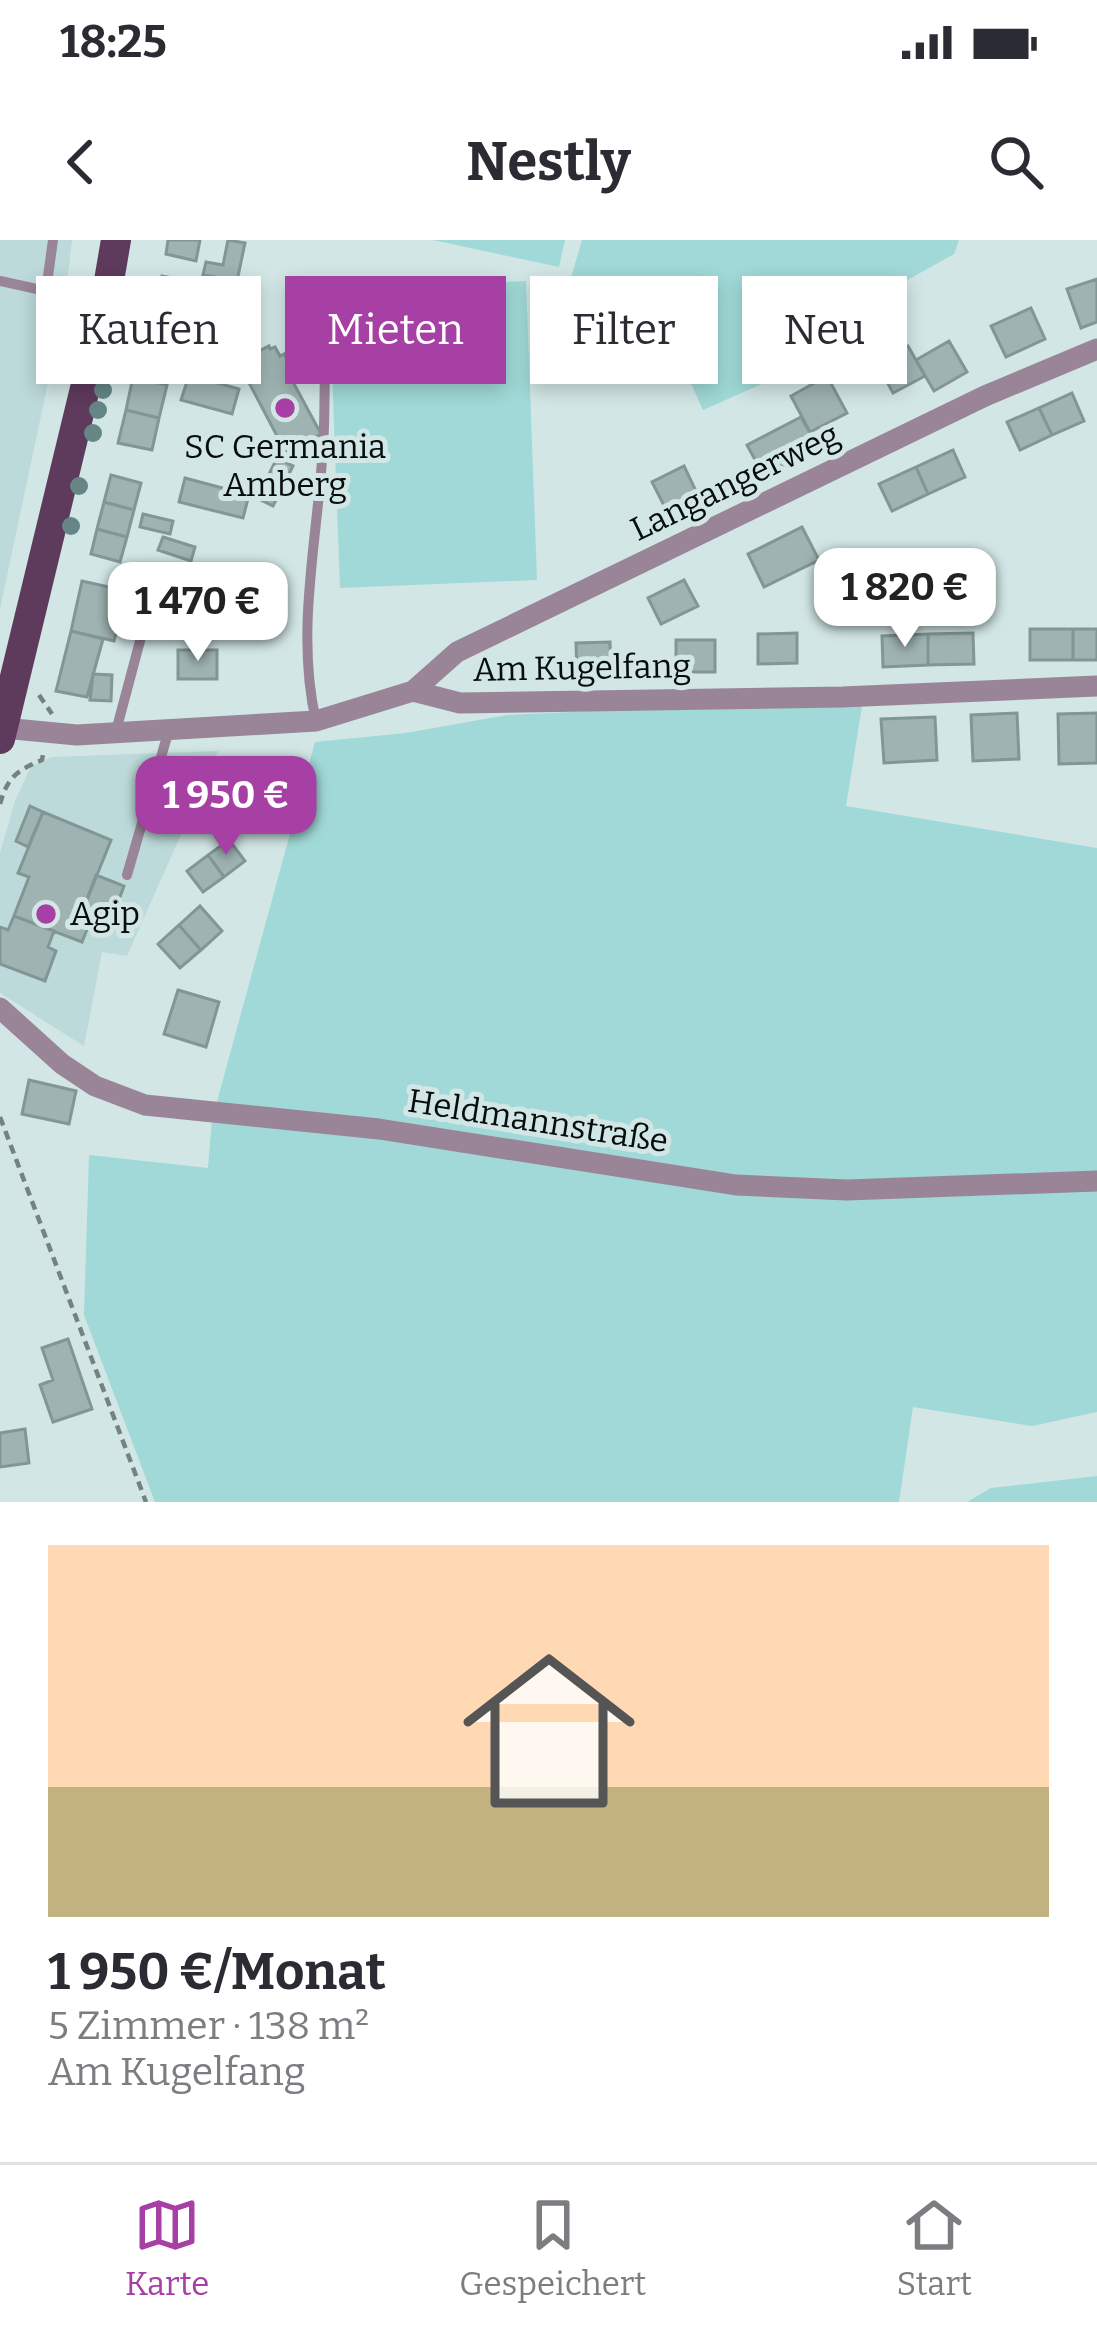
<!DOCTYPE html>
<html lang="de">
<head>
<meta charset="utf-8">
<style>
	:root { --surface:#fff; --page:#f7f7f7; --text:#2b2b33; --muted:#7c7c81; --line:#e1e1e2; --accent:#a740a4 }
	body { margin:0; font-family:Bitter,serif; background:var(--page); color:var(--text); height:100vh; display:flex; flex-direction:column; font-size:45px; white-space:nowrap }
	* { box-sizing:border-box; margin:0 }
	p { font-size:39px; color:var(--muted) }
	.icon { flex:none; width:66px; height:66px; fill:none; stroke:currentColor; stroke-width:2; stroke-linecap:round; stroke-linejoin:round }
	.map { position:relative; height:1262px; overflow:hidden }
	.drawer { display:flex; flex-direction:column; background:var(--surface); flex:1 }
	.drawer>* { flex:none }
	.top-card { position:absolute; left:36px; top:36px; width:1026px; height:108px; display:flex; gap:24px }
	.price { position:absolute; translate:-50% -102px; padding:0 27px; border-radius:24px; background:#fff; color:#222; font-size:39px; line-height:78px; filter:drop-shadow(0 3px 6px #0008) }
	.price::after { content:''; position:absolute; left:50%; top:72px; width:36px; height:27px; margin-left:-18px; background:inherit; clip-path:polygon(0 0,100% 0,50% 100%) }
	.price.selected { background:var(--accent); color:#fff }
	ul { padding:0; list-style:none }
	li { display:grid; align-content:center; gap:24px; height:636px; padding:0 48px }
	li+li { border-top:3px solid var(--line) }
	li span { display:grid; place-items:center; height:372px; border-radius:0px; color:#555 }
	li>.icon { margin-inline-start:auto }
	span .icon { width:216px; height:216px; fill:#fffc; stroke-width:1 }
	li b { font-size:51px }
	.pill { padding:0 42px; border-radius:0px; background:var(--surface); box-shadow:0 6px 18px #0003; font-size:42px; line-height:108px }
	.pill.selected { background:var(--accent); color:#fff }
	.status { display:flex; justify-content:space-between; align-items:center; height:84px; padding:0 60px; background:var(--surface); direction:ltr }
	.status svg { height:33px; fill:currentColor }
	header { display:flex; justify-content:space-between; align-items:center; height:156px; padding:0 48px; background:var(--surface); font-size:54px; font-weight:700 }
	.tabs { display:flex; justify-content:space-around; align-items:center; height:168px; border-top:3px solid var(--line); background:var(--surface); font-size:33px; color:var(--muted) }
	.tabs a { display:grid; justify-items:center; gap:6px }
	.tabs .selected { color:var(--accent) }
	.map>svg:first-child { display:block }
	.built { fill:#bbdad9 }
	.green { fill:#a0d9d7 }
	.building { fill:#9eb3b2; stroke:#829695; stroke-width:3 }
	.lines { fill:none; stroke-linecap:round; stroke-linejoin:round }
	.path { stroke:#748282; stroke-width:4.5; stroke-dasharray:9 6; stroke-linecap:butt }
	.lane { stroke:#9a8598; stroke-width:10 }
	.street { stroke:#9a8598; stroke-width:21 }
	.primary { stroke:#5e3a5c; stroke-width:30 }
	.tree { fill:#658685 }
	.poi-dot { fill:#a740a4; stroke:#d1e6e5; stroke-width:4.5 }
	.labels { text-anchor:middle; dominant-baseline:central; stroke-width:10; stroke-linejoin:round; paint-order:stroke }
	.poi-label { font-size:33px; fill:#070d0d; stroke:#d1e6e5 }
	.street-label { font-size:33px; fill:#070d0d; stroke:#d1e6e5 }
</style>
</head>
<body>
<div class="status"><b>18:25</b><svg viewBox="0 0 49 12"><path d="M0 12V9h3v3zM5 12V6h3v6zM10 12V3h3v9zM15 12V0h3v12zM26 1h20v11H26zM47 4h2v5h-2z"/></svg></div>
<header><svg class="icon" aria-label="back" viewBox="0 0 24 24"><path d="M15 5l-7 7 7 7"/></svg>Nestly<svg class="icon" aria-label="search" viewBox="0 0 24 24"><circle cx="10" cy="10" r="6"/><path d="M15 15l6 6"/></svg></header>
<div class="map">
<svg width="1097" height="1262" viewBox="0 0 1097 1262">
	<rect width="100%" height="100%" fill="#d1e6e5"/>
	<path class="built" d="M0,0H72L64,67L0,369Z
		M218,511L127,716L102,712L84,806L0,753V613L15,561L31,526L52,517Z"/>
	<path class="green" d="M433,0H565L559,27Z
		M582,0H959L954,14L843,76L771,140L703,170L657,69L639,72L563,65Z
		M526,41L537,340L340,348L329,49Z
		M862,466L846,566L1097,608V1172L1032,1186L913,1167L899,1262H155L84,1075L89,915L208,928L212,880L315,502L406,493L507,475L654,468Z
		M1097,1236V1262H967L991,1248Z"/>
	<path class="building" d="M168,0H200L196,21L166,14Z
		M228,0L245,3L237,41L203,35L206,22L223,25Z
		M162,36L202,44L196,76L156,68Z
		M1097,39V82L1081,88L1067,49Z
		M1031,68L1045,99L1006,117L991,86Z
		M145,93L183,101L178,126L140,118Z
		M949,101L967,132L934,151L916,120Z
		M269,106L270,109L275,107L280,116L284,114L298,140L293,142L321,194L286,213L238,122Z
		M908,106L925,136L893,153L877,123Z
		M189,135L239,149L232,174L181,160Z
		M827,136L847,173L810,192L791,156Z
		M133,137L167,145L159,178L126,170Z
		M1072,153L1084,181L1052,195L1039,168Z
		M1039,168L1052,195L1020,210L1007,182Z
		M126,170L159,178L152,210L118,203Z
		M801,177L818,207L764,236L747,205Z
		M953,210L965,237L928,254L916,227Z
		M277,218L293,226L273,266L257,258Z
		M684,226L705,270L674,285L652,242Z
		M916,227L928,254L892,271L879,244Z
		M111,235L141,243L134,270L104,262Z
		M185,238L249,255L243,278L179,262Z
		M104,262L134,270L127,297L97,289Z
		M143,274L173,281L170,294L140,287Z
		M802,287L819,320L764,347L748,314Z
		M97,289L127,297L120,322L91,314Z
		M163,297L195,307L191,321L158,310Z
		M684,340L698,366L661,384L648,358Z
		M82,341L126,351L114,401L71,391Z
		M170,347L197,354L176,396L156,391Z
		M1030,389H1073V420H1030Z
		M1073,389H1097V420H1073Z
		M71,391L103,399L87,457L56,451Z
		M797,393V423L758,424V394Z
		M973,393L974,424L928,425V394Z
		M928,394V425L883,427L882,396Z
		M676,400H715V432H676Z
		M610,402L611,434L577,435L576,403Z
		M178,410H217V439H178Z
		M93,434L112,435L111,461L90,460Z
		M1017,473L1019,519L973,521L971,475Z
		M1097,473V523L1059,524L1058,474Z
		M935,477L937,520L884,523L881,479Z
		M274,534L288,557L265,572L250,549Z
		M250,549L265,572L241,586L227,564Z
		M30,566L43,572L28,607L16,601Z
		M43,572L111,600L83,670L93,674L82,702L14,676L29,637L18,633Z
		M229,600L245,621L224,637L208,615Z
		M208,615L224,637L203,652L187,631Z
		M96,635L124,646L111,681L83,670Z
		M200,666L222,691L201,710L179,685Z
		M14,676L54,691L48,707L56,711L45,741L0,724V687L8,690Z
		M179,685L201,710L180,728L158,704Z
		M178,750L219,762L206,807L164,794Z
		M29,840L76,851L69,884L22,874Z
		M68,1099L92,1169L53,1182L40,1145L53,1140L42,1108Z
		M25,1189L29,1223L0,1227V1193Z"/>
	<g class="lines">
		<path class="path" d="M39,455L52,474
			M0,564C7,538 17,530 42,520L43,514
			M0,877L146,1262"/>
		<path class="lane" d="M0,41L46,51L53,0
			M316,481C296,395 316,306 322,220C325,192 324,163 325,135
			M116,491L140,401L133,347
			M127,635L168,493"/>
		<path class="street" d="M413,451L457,412L985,156L1097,109
			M3,488L77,495L316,481L413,451L460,463L842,457L1097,446
			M0,768L62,824L95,846L145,865L379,889L736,945L847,950L1097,941"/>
		<path class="primary" d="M0,499L104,70L116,0"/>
	</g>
	<g class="tree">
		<circle cx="103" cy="150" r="9"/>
		<circle cx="98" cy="170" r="9"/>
		<circle cx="93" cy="193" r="9"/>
		<circle cx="79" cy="246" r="9"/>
		<circle cx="71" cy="286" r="9"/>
	</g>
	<g class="poi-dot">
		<circle cx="285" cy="168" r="12"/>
		<circle cx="46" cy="674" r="12"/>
	</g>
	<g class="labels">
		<g class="poi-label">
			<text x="285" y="207">SC Germania<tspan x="285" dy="38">Amberg</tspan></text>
			<text x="70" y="674" text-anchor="start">Agip</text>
		</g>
		<g class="street-label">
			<text transform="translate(735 242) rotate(-26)">Langangerweg</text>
			<text transform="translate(582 428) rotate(-1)">Am Kugelfang</text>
			<text transform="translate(538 881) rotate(9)">Heldmannstraße</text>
		</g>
	</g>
</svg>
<b class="price" style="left:905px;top:410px">1 820 €</b>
<b class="price" style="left:198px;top:424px">1 470 €</b>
<b class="price selected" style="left:226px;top:618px">1 950 €</b>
<div class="top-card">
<a class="pill">Kaufen</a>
<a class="pill selected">Mieten</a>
<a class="pill">Filter</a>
<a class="pill">Neu</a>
</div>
</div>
<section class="drawer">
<ul>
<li><span style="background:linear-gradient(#ffd9b3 65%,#c2b280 0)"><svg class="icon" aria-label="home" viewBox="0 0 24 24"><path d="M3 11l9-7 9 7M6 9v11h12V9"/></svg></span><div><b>1 950 €/Monat</b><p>5 Zimmer · 138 m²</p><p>Am Kugelfang</p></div></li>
</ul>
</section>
<nav class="tabs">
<a class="selected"><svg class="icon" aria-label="map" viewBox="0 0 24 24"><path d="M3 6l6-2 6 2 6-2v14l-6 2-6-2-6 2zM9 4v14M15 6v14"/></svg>Karte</a>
<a><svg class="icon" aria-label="saved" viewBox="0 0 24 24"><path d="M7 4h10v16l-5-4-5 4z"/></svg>Gespeichert</a>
<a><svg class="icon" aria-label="home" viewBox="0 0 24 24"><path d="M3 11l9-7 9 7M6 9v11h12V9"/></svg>Start</a>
</nav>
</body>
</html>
